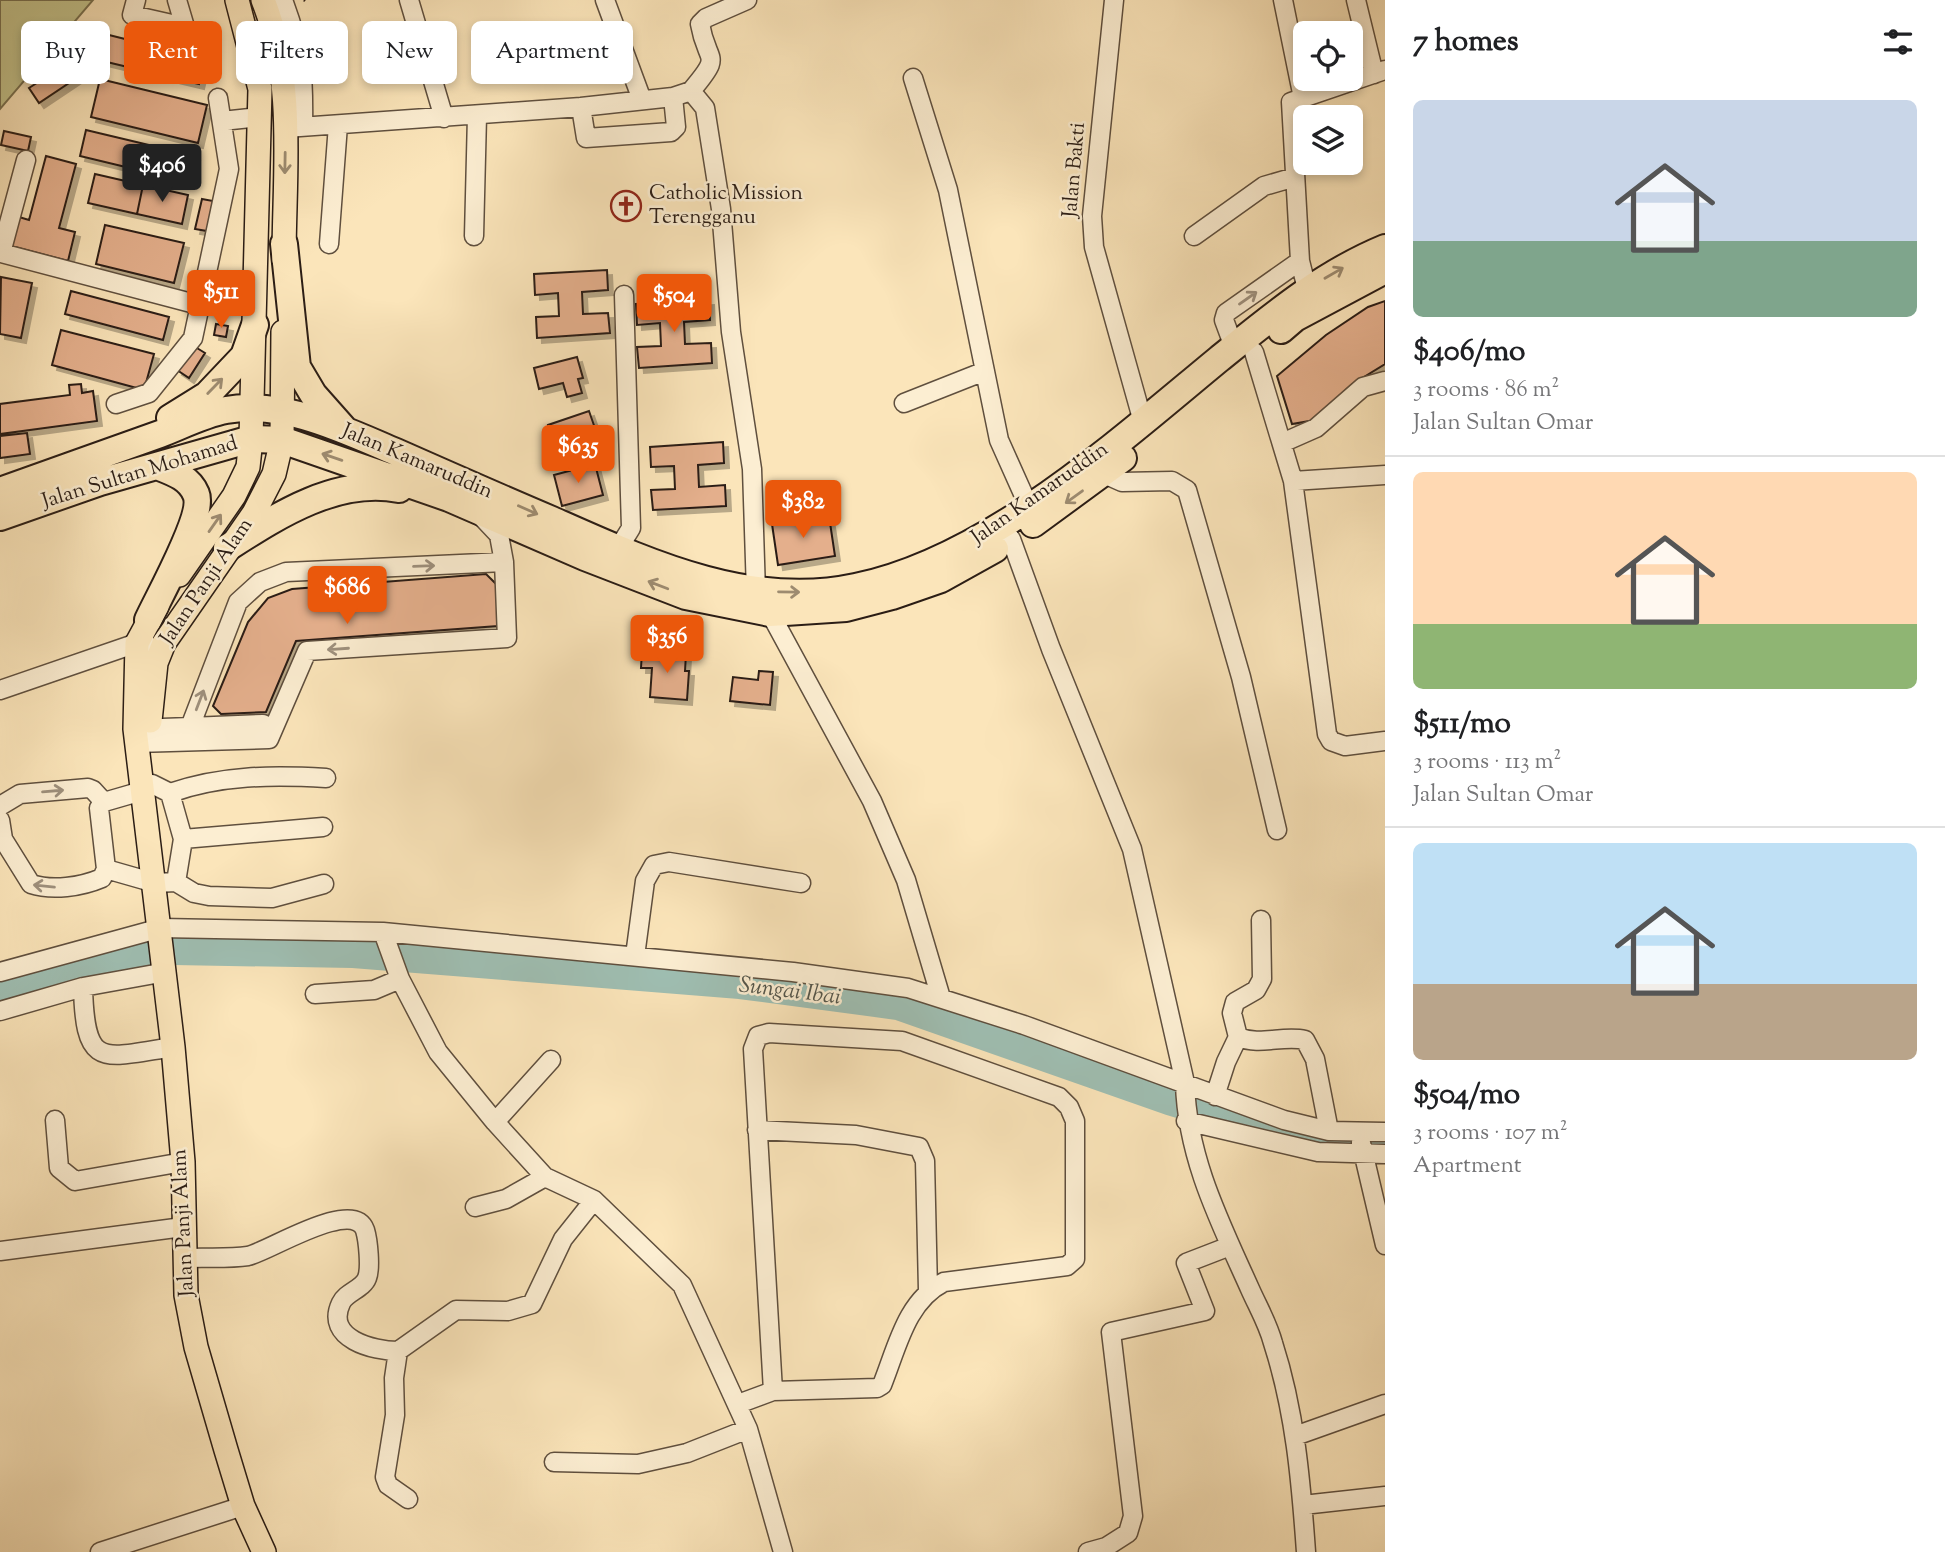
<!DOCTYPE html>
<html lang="en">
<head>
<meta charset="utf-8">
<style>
	:root { --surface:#fff; --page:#f6f6f6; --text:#202124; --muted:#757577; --line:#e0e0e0; --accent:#ea580c }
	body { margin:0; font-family:"Sorts Mill Goudy",serif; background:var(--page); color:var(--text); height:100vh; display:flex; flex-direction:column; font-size:26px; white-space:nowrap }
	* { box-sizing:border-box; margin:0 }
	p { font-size:23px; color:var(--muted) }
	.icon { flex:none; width:38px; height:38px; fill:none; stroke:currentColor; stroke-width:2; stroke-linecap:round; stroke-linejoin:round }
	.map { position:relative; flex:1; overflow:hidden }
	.drawer { display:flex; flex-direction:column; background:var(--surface); width:560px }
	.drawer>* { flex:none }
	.top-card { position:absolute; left:21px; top:21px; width:665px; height:63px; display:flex; gap:14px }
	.fabs { position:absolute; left:1293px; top:21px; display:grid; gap:14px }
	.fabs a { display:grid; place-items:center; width:70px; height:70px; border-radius:10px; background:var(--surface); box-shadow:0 4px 10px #0003; font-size:35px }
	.price { position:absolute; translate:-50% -60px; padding:0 16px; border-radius:7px; background:var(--accent); color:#fff; font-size:23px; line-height:46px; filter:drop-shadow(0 2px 4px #0008) }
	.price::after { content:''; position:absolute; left:50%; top:42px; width:21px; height:16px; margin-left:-10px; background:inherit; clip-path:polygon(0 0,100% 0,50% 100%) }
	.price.active { background:#222; color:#fff }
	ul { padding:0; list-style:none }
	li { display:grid; align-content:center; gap:14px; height:371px; padding:0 28px }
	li+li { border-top:2px solid var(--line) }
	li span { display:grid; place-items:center; height:217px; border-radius:10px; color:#555 }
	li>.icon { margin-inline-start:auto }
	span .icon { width:126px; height:126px; fill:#fffc; stroke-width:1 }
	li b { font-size:30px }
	h2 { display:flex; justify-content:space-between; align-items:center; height:84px; padding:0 28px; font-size:30px }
	.pill { padding:0 24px; border-radius:10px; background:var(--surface); box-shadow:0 4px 10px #0003; font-size:24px; line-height:63px }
	.pill.active { background:var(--accent); color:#fff }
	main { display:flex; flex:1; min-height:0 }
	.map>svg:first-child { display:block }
	.green { fill:#c3c38c; stroke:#777050; stroke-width:2 }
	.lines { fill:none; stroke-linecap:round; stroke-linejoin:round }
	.river { stroke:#9fbfb3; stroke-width:28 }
	.building { fill:#e4af8c; stroke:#2b1d15; stroke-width:2; filter:url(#shadow) }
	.minor-casing { stroke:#5f4f3e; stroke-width:21 }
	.major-casing { stroke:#2b1d15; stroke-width:26 }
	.highway-casing { stroke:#2b1d15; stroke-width:30 }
	.path { stroke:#2b1d15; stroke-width:2.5; stroke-dasharray:2 3.5; stroke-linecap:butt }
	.minor { stroke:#fceed2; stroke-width:18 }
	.major { stroke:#fbe5ba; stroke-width:23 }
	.highway { stroke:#fbe5ba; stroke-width:26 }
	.oneway { stroke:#9d8b70 }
	.oneway2 { stroke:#9e907d }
	.labels { text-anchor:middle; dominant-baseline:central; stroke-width:5; stroke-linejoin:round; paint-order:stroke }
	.street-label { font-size:21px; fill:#2b1d15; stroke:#fceed2 }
	.poi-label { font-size:21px; fill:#2b1d15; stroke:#fceed2; text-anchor:start }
	.water-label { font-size:23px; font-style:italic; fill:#54564c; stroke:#fceed2 }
</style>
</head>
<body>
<main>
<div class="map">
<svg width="1385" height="1552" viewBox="0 0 1385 1552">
	<defs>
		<filter id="shadow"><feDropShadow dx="5" dy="5" stdDeviation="0" flood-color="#0004"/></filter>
	</defs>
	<rect width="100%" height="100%" fill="#fbe5ba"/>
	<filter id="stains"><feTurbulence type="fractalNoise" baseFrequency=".00286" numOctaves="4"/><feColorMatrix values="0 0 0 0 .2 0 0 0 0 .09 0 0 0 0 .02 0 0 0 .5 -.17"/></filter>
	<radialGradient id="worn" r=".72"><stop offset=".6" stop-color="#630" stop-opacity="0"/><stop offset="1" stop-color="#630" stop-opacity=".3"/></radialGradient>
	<path class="green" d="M0,0H93L0,109Z"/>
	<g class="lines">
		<path class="river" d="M174,951L353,954L740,985L898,1006L1169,1101L1308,1143H1385
			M0,988L151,952"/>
	</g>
	<path class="building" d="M97,32L205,59L199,84L90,58Z
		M68,63L78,77L39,103L29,88Z
		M100,79L207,105L198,143L91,117Z
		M86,130L195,156L188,182L80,156Z
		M4,131L31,137L28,151L1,145Z
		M46,156L76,164L59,228L75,232L68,261L11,246L19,217L29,220Z
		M95,174L143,185L137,214L88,203Z
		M143,185L188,195L182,224L137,214Z
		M202,199L213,201L207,231L195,229Z
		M105,225L184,243L174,283L96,264Z
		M607,270L608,290L582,292L583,314L608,313L610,333L537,338L536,317L559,316L558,293L535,295L534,274Z
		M1,277L32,283L21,338L0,334Z
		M71,291L169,317L163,340L65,314Z
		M709,300L710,320L684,322L685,344L711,343L712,363L639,368L637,347L661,346L660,323L637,325L636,304Z
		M1385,301V364L1351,385L1315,420L1292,424L1277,376L1326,335L1368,307Z
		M216,324L228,326L226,337L214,335Z
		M61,330L154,354L144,390L52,365Z
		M192,345L205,353L189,378L177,370Z
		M577,357L583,378L578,379L582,393L567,397L563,383L539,389L534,368Z
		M81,384L82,393L93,391L97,421L0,434V404L70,395L69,385Z
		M589,411L597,434L555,448L548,425Z
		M27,433L30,454L0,458V436Z
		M723,442L724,463L698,465L699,487L725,485L726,506L653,510L651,490L675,489L674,466L651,467L650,447Z
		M595,464L603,495L562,506L554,475Z
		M829,516L835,556L778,565L772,524Z
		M486,574L497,585L498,626L296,641L266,712L221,714L213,706L248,622L268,598L292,589Z
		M642,651L686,654L685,671H689L687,700L650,697L652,668H641Z
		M759,671L773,672L770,705L730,701L733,677L758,680Z"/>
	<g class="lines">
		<g class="minor-casing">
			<path id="minor" d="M136,0L132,15L185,27L177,0
				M283,0C302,51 304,73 303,127
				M409,0L444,118
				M605,0L642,100
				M1114,0L1092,216L1094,247L1143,422
				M1283,0L1303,98
				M1356,0L1374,74
				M913,78L948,190L999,440L1029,507
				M691,91C724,52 707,65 700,24L706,18L747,0
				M581,107L586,138L671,132L676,127L673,97
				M222,121L260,117
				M286,128L581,107L673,97L691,91L705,108L721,209L731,332L752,469L756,592
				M26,160L1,253L199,305
				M474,236L477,116
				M1194,236L1264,186L1295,177
				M329,244L338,125
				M1307,289L1300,261L1291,102L1385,70
				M1234,347L1224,320L1226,313L1300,261
				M1254,352L1293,481L1385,475
				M904,403L985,371
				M116,404L149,393L193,338L229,169L218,98
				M1282,443L1316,428L1363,387L1385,381
				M1104,474L1122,482L1172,481L1187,490L1241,677L1277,830
				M1293,481L1327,734L1331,741L1345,746L1385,741
				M482,517L499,535L504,562
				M1011,539L1051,649L1132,849L1185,1083C1187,1158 1220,1222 1250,1289C1258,1307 1268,1324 1273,1343C1295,1411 1301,1481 1306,1552
				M618,549L631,528L624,295
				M770,613L872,801L906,880L941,998
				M0,690L137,643H146
				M190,727L263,724L273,729
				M135,729L190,727L238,602L260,582L286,572L504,562L507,638L307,651L269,739L136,743
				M152,784L170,793L183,839L176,882
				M142,791L104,802L99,808L106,869L155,883L176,882L194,893L209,896L272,898L324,884
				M170,793C221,775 272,775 326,778
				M0,806L20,794L88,788L93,790L104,802
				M0,820L3,839L31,884C52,891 81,887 102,878L106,869
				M183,839L323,827
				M1261,920L1262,979L1256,990L1235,1002L1232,1013L1238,1037C1260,1046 1283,1035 1305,1040L1315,1059L1329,1131
				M383,932L400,979L438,1052L495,1122L545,1177L594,1200L682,1285L748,1429L783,1552
				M635,956L645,881L654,865L669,862L801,883
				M0,972L161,928L383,932L793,972L908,988L1024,1025L1284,1120L1329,1131L1385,1132
				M83,987C85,1070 102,1058 173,1047
				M315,994L374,990L400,979
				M0,1011L83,987L166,972
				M1215,1096L1226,1062L1238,1037
				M55,1120L59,1168L75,1181L183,1162
				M1186,1121L1318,1152L1385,1154
				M495,1122L551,1060
				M757,1130L856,1135L919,1147L925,1161L928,1290
				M1361,1143L1385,1245
				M475,1207L506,1199L545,1177
				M0,1251L183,1227
				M184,1258C205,1257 228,1259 248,1256C268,1252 353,1197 365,1230C368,1240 371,1268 367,1278C363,1289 346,1292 341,1303C324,1339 374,1351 398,1351
				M738,1404L773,1391L877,1388L882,1385C897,1348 906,1301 944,1282L1067,1266L1075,1259V1121L1069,1107L1059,1097L902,1041L769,1033L758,1036L753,1049L773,1391
				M1295,1436L1385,1404
				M554,1462L638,1464L687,1453L748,1429
				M408,1499L388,1485L385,1477L395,1415L394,1378L398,1351L456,1310L508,1311L532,1304L563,1239L594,1200
				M1303,1505L1385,1496
				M100,1552L243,1506
				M1088,1552L1106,1547L1128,1533L1133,1516L1111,1332L1205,1311L1186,1263L1230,1246"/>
		</g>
		<g class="major-casing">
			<path id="major" d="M263,0C296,83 284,173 284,260
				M179,575L234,496L248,467L251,439L260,89L237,0
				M157,606L137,643L135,729L173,1047L183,1162L186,1295L196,1347L226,1450L243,1506L264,1552
				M150,721L156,663L164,643L254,513L274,474L282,440L283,332"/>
		</g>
		<g class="highway-casing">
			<path id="highway" d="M284,244L297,367L313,394L344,429
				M1281,330L1295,318L1385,270
				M170,418L207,395L244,356L255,325
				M0,491C53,472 107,453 160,434C181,426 204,414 226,410C284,400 344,430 396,452C448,475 500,498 552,520C647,562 749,610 856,587C988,560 1117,443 1219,359C1271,317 1322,274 1385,248
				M0,517L100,482L251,439L282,440L449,498L585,557L686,596L770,613L846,608L892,596L941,579L995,549
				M1033,524L1123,458
				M227,548C277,516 336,477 399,489
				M148,620C159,596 205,515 196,494C189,477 172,472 157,466"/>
		</g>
		<path class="path" d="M304,0L305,1"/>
		<use href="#minor" class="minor"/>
		<use href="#major" class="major"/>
		<use href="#highway" class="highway"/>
	</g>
	<defs><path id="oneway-shaft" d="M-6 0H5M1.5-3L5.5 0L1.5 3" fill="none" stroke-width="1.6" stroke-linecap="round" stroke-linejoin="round" transform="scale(1.75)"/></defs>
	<g class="oneway">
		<use href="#oneway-shaft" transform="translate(285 163) rotate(91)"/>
		<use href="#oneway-shaft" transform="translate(1334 273) rotate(-30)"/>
		<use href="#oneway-shaft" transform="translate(215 386) rotate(-46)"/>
		<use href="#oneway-shaft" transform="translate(332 457) rotate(-161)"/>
		<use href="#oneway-shaft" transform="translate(1074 497) rotate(144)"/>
		<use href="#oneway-shaft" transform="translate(528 510) rotate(24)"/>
		<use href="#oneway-shaft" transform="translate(215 523) rotate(-55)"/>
		<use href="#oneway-shaft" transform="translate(658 585) rotate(-159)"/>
		<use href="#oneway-shaft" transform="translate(789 592) rotate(1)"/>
	</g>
	<g class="oneway2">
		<use href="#oneway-shaft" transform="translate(1248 298) rotate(-35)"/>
		<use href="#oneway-shaft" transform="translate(424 566) rotate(-2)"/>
		<use href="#oneway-shaft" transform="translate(338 649) rotate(176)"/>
		<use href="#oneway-shaft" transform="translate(200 700) rotate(-69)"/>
		<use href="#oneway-shaft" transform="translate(53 791) rotate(-5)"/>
		<use href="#oneway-shaft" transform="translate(44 886) rotate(-174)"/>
	</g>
	<defs>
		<g id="church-ring" transform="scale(1.575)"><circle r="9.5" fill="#fceed2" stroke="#8f2418" stroke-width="1.5"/><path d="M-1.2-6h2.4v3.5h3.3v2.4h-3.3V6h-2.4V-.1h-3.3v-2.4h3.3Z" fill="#8f2418"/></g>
	</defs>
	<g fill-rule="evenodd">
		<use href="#church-ring" x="626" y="206"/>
	</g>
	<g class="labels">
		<g class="street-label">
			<text transform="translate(1075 170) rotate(-85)">Jalan Bakti</text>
			<text transform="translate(417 462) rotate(23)">Jalan Kamaruddin</text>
			<text transform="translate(140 473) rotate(-17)">Jalan Sultan Mohamad</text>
			<text transform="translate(1040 494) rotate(-35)">Jalan Kamaruddin</text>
			<text transform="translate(207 582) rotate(-56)">Jalan Panji Alam</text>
			<text transform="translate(184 1223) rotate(-93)">Jalan Panji Alam</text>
		</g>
		<g class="poi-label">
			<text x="649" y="194">Catholic Mission<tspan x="649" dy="24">Terengganu</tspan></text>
		</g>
		<g class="water-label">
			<text transform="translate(790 992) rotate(7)">Sungai Ibai</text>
		</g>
	</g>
	<rect width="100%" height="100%" filter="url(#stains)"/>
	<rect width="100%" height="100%" fill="url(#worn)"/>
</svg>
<div class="fabs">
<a><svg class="icon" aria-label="locate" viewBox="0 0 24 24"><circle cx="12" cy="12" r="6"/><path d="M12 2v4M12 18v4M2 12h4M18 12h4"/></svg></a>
<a><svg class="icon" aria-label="layers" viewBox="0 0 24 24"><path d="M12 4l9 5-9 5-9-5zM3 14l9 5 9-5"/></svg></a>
</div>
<b class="price active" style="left:162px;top:204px">$406</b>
<b class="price" style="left:221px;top:330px">$511</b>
<b class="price" style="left:674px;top:334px">$504</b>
<b class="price" style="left:578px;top:485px">$635</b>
<b class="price" style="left:803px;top:540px">$382</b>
<b class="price" style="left:347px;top:626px">$686</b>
<b class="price" style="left:667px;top:675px">$356</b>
<div class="top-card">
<a class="pill">Buy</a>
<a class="pill active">Rent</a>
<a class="pill">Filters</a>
<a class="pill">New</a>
<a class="pill">Apartment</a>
</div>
</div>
<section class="drawer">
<h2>7 homes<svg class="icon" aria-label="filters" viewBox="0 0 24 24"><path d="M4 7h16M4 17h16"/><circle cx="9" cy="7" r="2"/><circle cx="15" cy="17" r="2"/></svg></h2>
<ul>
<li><span style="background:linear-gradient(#c9d6e8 65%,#7fa58c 0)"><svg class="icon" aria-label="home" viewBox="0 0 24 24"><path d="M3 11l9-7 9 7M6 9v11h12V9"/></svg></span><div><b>$406/mo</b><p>3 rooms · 86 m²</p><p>Jalan Sultan Omar</p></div></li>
<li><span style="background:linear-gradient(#ffd9b3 70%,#8fb573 0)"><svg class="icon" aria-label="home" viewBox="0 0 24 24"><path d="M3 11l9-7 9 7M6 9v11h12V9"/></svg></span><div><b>$511/mo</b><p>3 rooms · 113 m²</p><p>Jalan Sultan Omar</p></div></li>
<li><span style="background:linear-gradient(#bfe0f5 65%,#b9a48a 0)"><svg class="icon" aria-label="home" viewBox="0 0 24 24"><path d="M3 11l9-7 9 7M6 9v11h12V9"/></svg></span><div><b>$504/mo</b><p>3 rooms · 107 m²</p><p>Apartment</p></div></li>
</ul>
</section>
</main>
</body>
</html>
